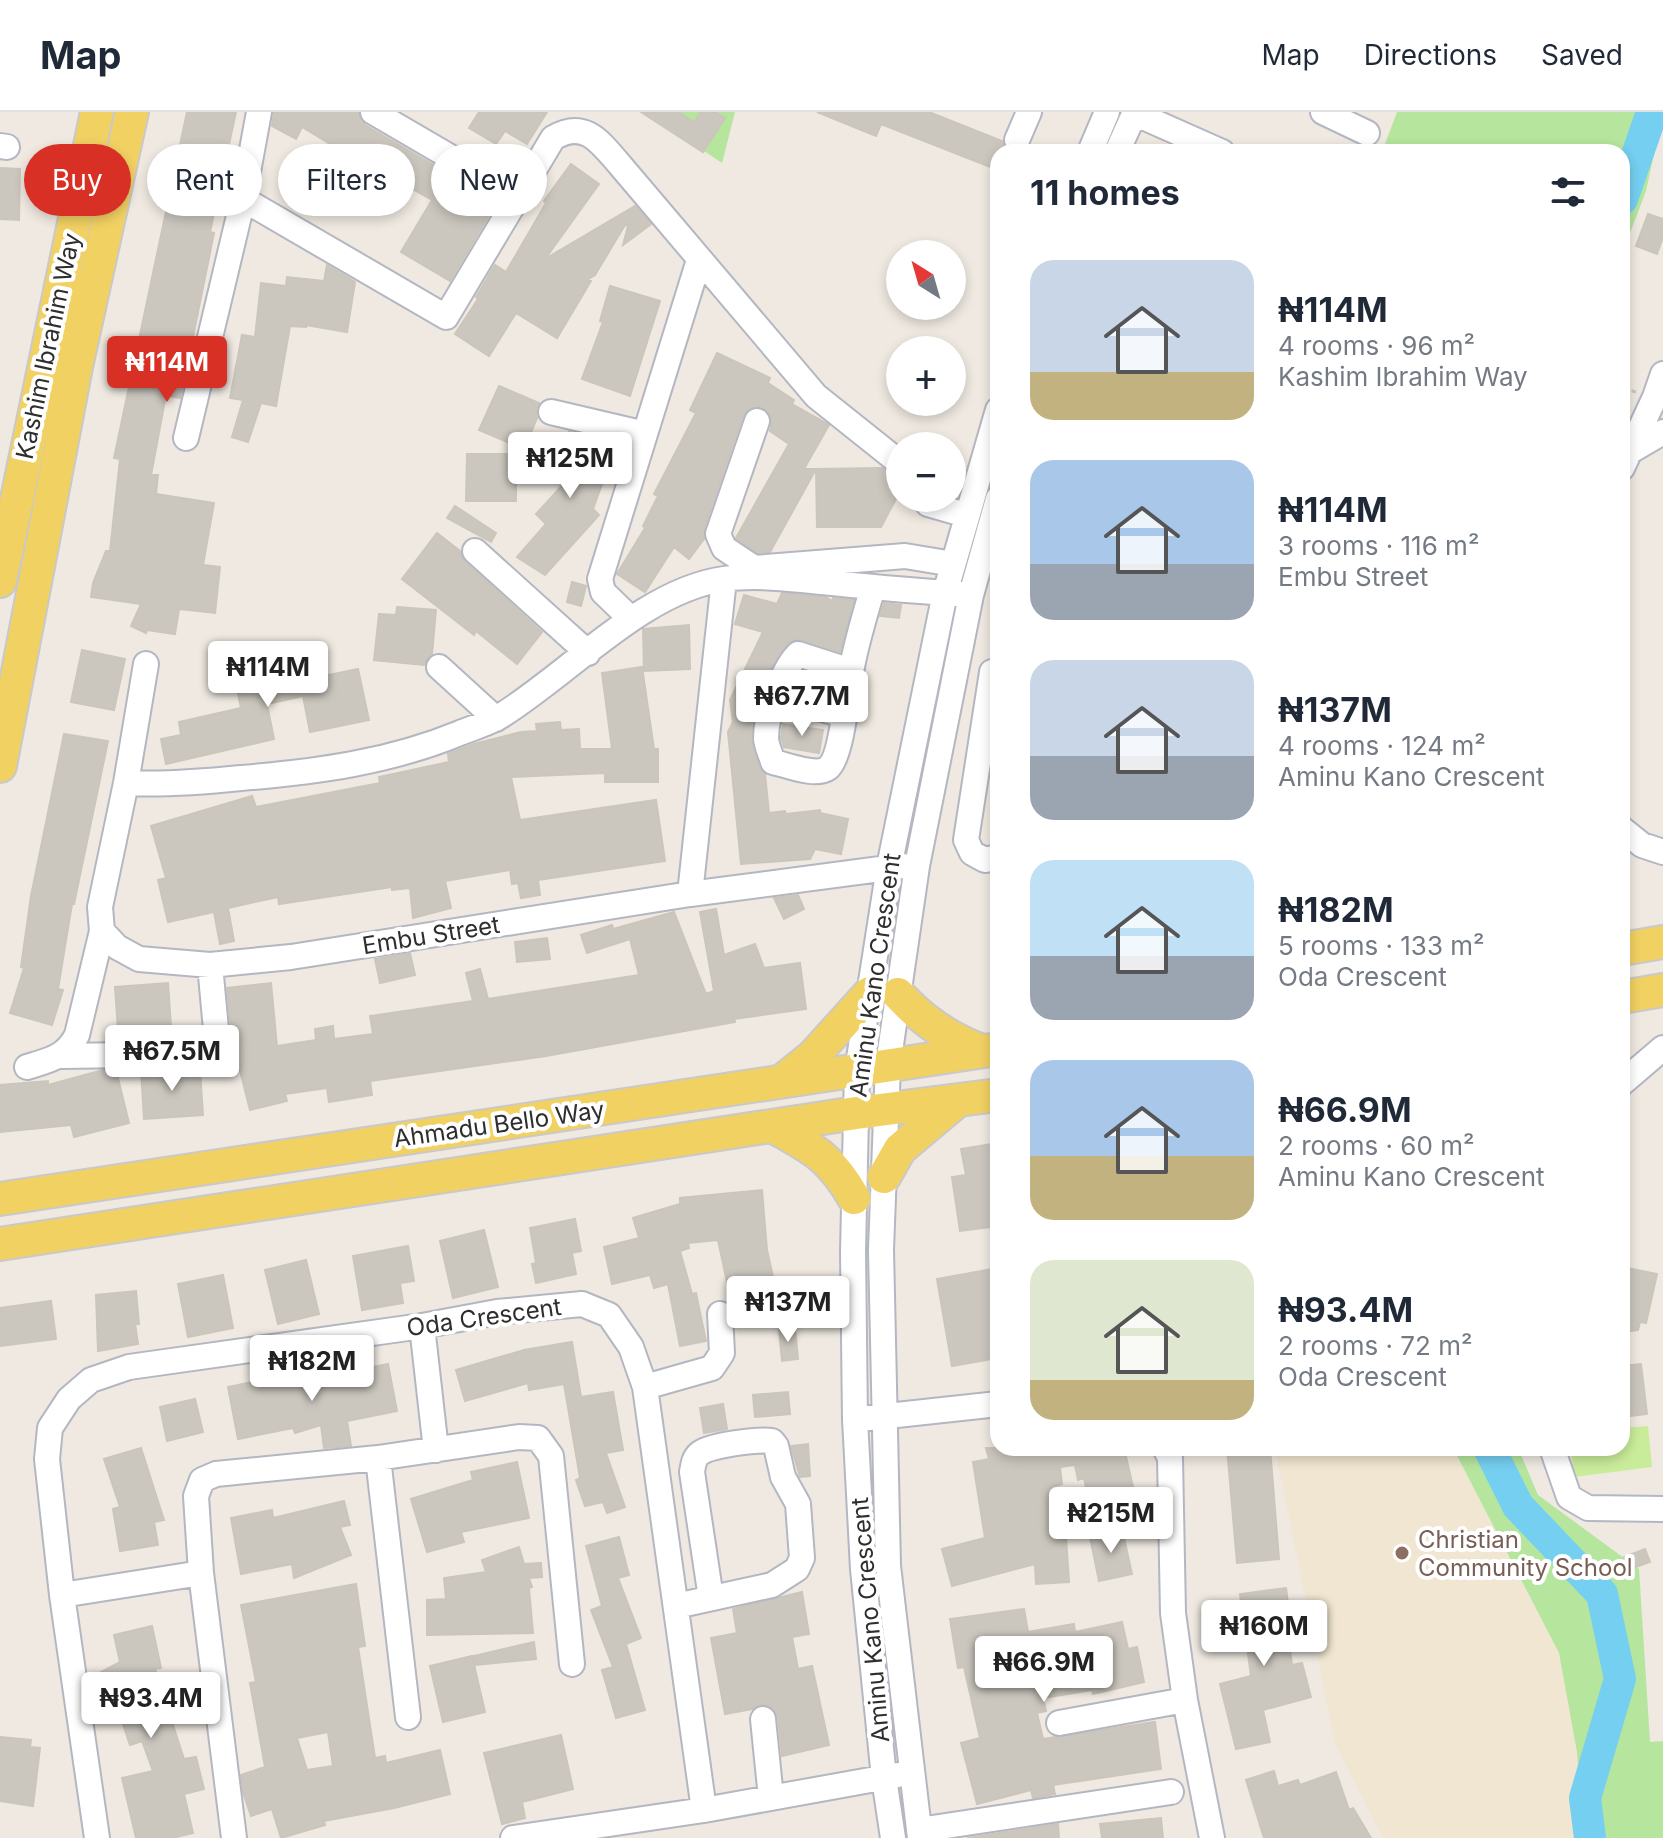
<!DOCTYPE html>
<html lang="en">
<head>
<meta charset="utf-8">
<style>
	:root { --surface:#fff; --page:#f2f2f3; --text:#1f2937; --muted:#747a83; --line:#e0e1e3; --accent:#d93025 }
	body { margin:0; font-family:Inter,sans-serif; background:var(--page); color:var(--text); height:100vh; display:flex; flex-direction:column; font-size:30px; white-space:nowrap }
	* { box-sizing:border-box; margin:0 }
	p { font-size:26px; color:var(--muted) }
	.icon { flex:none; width:44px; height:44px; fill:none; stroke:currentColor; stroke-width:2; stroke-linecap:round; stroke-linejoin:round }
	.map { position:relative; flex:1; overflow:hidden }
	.drawer { position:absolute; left:990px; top:32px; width:640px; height:1312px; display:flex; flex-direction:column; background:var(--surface); border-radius:24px; box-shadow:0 4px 12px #0003 }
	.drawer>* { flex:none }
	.banner { position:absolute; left:24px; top:32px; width:760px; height:72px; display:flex; gap:16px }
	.needle { width:52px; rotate:323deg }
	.tools { position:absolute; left:886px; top:128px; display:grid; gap:16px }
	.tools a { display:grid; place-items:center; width:80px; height:80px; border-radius:50%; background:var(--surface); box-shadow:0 4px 12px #0003; font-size:40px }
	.price { position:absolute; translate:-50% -68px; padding:0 18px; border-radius:8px; background:#fff; color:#222; font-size:26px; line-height:52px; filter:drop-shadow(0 2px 4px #0008) }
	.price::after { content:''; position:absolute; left:50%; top:48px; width:24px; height:18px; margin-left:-12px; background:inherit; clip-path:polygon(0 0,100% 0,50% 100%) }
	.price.on { background:var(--accent); color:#fff }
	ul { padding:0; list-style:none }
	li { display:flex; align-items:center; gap:24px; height:200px; padding:0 40px }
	li span { display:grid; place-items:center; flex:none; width:224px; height:160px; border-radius:24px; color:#555 }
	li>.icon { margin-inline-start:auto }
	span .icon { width:96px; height:96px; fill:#fffc; stroke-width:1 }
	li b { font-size:34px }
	h2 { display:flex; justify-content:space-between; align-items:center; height:96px; padding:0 40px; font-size:34px }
	.chip { padding:0 28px; border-radius:36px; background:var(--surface); box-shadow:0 4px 12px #0003; font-size:28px; line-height:72px }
	.chip.on { background:var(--accent); color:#fff }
	header { display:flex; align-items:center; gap:48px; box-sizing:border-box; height:112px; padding:0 40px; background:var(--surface); border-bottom:2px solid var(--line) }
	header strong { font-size:38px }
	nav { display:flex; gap:44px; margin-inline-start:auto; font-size:28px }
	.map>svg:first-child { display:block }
	.education { fill:#f0e6d1 }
	.green { fill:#b6e59e }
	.pitch { fill:#c9ec9a }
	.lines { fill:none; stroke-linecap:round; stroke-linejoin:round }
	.river { stroke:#75cff0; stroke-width:32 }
	.building { fill:#cbc7bf; stroke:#cbc5ba; stroke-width:2; fill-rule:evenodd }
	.minor-casing { stroke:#b4b7c1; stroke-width:28 }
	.major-casing { stroke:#c9c9c9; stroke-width:36 }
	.path { stroke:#c9c9c9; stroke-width:3; stroke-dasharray:6 4; stroke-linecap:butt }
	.minor { stroke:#fff; stroke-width:24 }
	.major { stroke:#f2d163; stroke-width:32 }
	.education-dot { fill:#8d6e63; stroke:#fff; stroke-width:3 }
	.labels { text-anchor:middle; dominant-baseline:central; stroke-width:8; stroke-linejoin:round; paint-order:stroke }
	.street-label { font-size:24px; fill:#2e2e2e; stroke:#fff }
	.education-label { font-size:24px; fill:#785e54; stroke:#fff; text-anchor:start }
</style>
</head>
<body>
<header>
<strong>Map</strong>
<nav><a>Map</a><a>Directions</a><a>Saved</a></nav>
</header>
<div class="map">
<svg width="1663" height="1726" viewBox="0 0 1663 1726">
	<rect width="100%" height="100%" fill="#efe9e1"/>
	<path class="education" d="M1286,1336H1452L1559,1541L1577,1640L1583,1726H1383L1335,1632L1276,1341Z"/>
	<path class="green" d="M646,0H735L722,51Z
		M1397,0H1663L1646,79L1628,126L1622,205V40H1382Z
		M1453,1336H1518L1538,1383L1639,1457L1650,1630L1663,1629V1726H1583L1577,1640L1559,1541Z"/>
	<path class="pitch" d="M1648,1314L1652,1355L1574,1365L1571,1336H1622V1316Z"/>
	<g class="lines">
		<path class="river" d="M1622,87L1652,0
			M1489,1336L1518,1394L1602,1482L1620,1567L1585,1686L1590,1726"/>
	</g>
	<path class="building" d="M187,0H236L210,120L214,121L185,264L180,286L166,283L151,363H158L156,382L214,391L203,453L220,455L215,501L179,497L175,522L147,518L146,521L131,514L141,492L91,485L93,471L106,439H110L120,347L114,346Z
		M274,0H358L365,13L497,90L450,169L401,140L432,88L361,48L360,50L302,15L296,27L272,14Z
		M479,0H547L527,32L505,19L496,32L469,16Z
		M641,0H678L694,10L701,0H715L725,6L703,40Z
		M817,0H929L1002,29L1009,40H998V58L881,12L876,24Z
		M571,52L599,72L545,147L635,94L651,112L623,133L628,114L625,113L595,163L587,168L591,169L557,226L516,201L489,244L455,222L478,187L476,185L495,153L506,160L546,91L544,89Z
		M0,56L20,57L19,108L0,107Z
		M1648,102L1663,107V125L1657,142L1636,134Z
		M327,153L355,170L347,220L306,213V215L290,214L276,294L261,291L248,330L232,325L243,288L230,286L242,223L255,225L261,171L286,174L287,165L324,169Z
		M610,174L660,189L630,284L582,267L603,210L600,209Z
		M717,241L770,266L768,271L794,288L792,292L829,313L804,357H816L770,440L758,441L736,426L789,332L770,319L772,307L768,299L755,294L748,297L743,304L704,417V427L689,447L674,435L645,480L617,462L645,416L643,414L658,384L654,382L696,301L690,298Z
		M499,274L539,291L536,297L537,306L524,337L479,318Z
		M569,320L617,331L593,397L599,403L545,463L517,445L546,412L536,402L570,365L554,359Z
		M467,342H516V389H466Z
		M882,356L900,366V385H897L881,415H817L816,357Z
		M455,394L496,421L491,430L447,406Z
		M437,421L460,439L465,450L542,520L517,552L476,519L474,523L402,467Z
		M572,470L586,474L581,494L567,490Z
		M782,481L826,485L832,489L833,486L854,488L840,540L803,528H793L779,542L760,581L751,627L759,655L765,662L769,701L785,699L786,702L820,698V701L848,707L841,742L815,737L810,747L741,752L728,620L733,610L730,588L763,520L735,512L744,483L777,492Z
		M884,491L901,493L899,506L880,504Z
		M397,495L436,498L432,542L424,553L374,548L379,502L396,503Z
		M689,513L690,557L644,559L643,517Z
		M82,538L125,547L114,598L71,590Z
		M274,539L281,573L358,557L369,608L310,620L303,584L267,592L274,627L166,652L161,627L181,623L179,610L241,596L231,549Z
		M642,555L654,637H658V670H605V661L511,665L520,708L656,688L665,749L538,768L540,783L521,786L518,771L512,772L510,758L445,769L451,796L413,806L410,776L392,778V775L279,792L278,785L228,796L234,829L220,832L214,800L168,810L158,768L166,766L151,714L252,684L256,695L380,671L379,665L449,650L448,642L474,632L521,620L537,619L536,612L560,610L561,618L579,617L580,637H612L602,561Z
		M803,560L834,569L833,576L799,567Z
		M783,612L823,618L819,641L784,635L781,626Z
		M64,622L108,629L74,792H72L58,877L63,878L52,913L10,901L24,856L21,855L31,784Z
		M798,783L804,797L784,807L774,786Z
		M716,797L724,843L755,832L764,856L800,851L806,897L734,907L735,910L546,944L370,969L372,983L329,990L327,976L285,982L287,989L250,998L232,927L227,876L271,871L277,934L316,928L315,917L333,914L334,927L373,922L370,904L473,889L466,861L480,857L488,887L639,863L630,827L587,841L581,823L612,813L613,817L674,800L706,882L714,879L700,800Z
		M547,826L550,847L517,850L515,830Z
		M410,841L415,863L380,871L375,847Z
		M168,871L171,915L118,919L115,875Z
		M186,957V959L200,958L203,1003L144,1007L141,958Z
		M103,958H116L129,1011L74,1025L71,1013L0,1020V973L48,969V973Z
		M998,1031V1114L960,1119L952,1065L966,1063L961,1037Z
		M762,1078L767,1138L773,1165L728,1175L718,1128L688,1131L689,1136L680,1139L692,1182L696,1181L706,1229L680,1234L668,1172L654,1176L650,1163L612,1172L604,1135L639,1126L633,1106L680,1092V1086Z
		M575,1107L581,1139L572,1141L576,1162L536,1171L532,1152L536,1151L530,1116Z
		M484,1118L498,1175L453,1186L440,1129Z
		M408,1134L414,1169L400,1171L403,1191L362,1198L353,1144Z
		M306,1148L319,1202L278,1212L265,1158Z
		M1622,1155L1657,1162L1646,1211L1640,1210L1638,1218L1622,1220Z
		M998,1156V1246L952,1254L937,1167Z
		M223,1163L233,1216L188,1225L178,1172Z
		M136,1179L139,1212H135L138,1232L98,1239L96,1183Z
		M51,1189L56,1227L0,1234V1196Z
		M795,1216L798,1247L782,1249L779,1218Z
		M572,1230L581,1285L613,1280L623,1338L606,1341L625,1395L607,1401L603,1390L585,1394L576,1368L580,1366L564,1272L529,1278L528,1271L465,1289L456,1258L524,1238Z
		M388,1252L397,1299L347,1309L351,1334L324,1336L321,1313L295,1321L293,1316L238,1327L228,1275L267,1267L268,1269L312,1256L315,1267Z
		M1641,1252L1647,1302L1622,1305V1254Z
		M788,1280L790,1302L755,1305L753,1283Z
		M195,1287L203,1320L167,1329L160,1295Z
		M723,1292L727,1317L704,1321L700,1296Z
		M808,1332L810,1364L800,1365L791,1334Z
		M141,1336L164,1408L154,1410L158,1433L120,1439L113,1397L120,1395L104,1347Z
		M986,1336H1004L1006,1344L1036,1336H1124L1133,1375L1088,1385L1084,1366L1078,1368L1075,1353L1060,1355L1062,1372L1052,1375L1060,1424H1066L1069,1470L1036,1472L1035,1452L952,1474L942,1437L985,1426L973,1350L989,1347Z
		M1227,1336H1270L1279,1447L1237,1451Z
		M517,1350L529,1406L461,1420L464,1430L427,1440L411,1387L473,1368L471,1360Z
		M344,1389L350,1413L340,1415L351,1443L294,1466L292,1452L241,1462L231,1406L272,1398L273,1406Z
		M1122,1417L1132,1462L1099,1469L1090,1425Z
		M619,1425L629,1463L618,1466L641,1526L626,1532L645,1598L616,1606L602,1558L613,1555L591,1498L602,1494L586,1434Z
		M519,1435L524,1452L541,1451L542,1465L529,1466L532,1475L529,1476L533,1521L427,1523V1488L446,1487L444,1466L486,1460L482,1448Z
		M1645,1437L1650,1450L1628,1458L1624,1445Z
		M356,1472L365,1534L358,1535L375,1646L385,1644L386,1651L440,1638L450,1682L394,1696L324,1709L325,1713L281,1726L272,1697L251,1704L243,1680L241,1663L265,1655L250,1571L256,1570L241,1493ZM328,1620L333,1654L307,1658L297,1626Z
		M1286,1476L1291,1514L1287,1515L1292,1553L1302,1551L1311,1585L1263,1598L1270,1630L1236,1637L1220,1572L1251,1564L1240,1482Z
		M802,1480L809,1522L792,1525L798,1557L812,1554L829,1633L782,1644L778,1605L770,1594L761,1592L752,1597L725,1602L711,1526L737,1521L733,1497Z
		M1024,1497L1028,1520L1074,1512L1075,1520L1122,1510L1128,1537L1137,1535L1144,1570L1093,1582L1092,1578L1043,1586L1046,1599L1037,1601L1043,1627L1155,1610L1161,1657L1053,1673L1055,1682L1033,1686L1031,1678L977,1692L961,1631L980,1626L964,1555L958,1556L950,1507Z
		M152,1514L161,1556L155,1557L184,1647L196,1645L204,1677L184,1682L193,1721L172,1726H136L122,1666L153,1659L142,1629L130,1633L110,1574L101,1579L94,1564L120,1550L114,1523Z
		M534,1530L536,1547L476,1553L474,1544Z
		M472,1544L485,1600L443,1610L430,1554Z
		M561,1623L573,1677L522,1690L525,1706L502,1712L484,1641Z
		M0,1625L31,1628L30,1635L40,1636L33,1694L0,1689Z
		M1274,1659L1278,1674L1298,1668L1300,1673L1336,1660L1349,1698L1353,1696L1371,1726H1264L1246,1668Z
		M1161,1706L1163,1726H1102L1100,1712Z
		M1058,1712L1059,1726H967Z"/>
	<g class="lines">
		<g class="minor-casing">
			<path id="minor" d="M373,0L517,84
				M1323,0L1367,21
				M1134,1L1222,40
				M1017,28L1029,0
				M0,34L7,35
				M1090,40L1107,0
				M1117,40L1135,0
				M243,87L446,205L553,26C585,7 600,30 620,53L816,284L900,351
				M551,300L645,322
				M757,309L718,422L724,436L754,456L905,444L953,452
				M186,326L243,87L259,0
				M1629,340L1663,320
				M1622,356L1655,285L1663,262
				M924,386L928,392L966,403
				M475,439L588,541
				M631,507L603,480L600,467L699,148
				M146,552L126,671L100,795L102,819L117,835L139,847L210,853L291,845L690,782L903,754
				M439,555L496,607
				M851,559L798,542C782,559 766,602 766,626C766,633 771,643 773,650C787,653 816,665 828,656C842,645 847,579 851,560C856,531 865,503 873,475
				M992,560L966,728L972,741L985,748L998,745
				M774,585L845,603
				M126,671C165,673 202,670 241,666C316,660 390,650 460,621C472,616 487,612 499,605C568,563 643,478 724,467C759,462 798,468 833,471C876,476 918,479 960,482
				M1622,717L1642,733L1663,740
				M690,782L724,467
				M62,944L193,942L210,938L217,928L210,853
				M27,955C50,948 66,945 77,923L102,819
				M1622,971L1663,936
				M422,1214L436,1338
				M645,1275L712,1256L722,1241L720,1202
				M869,1306L998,1292
				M1165,1336L1170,1346L1173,1501L1185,1588L1212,1726
				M1552,1336L1569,1385L1588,1396L1663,1397
				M378,1346L408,1605
				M62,1483L201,1461
				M676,1494L772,1473L797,1457L802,1446L798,1392L783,1365L776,1334L772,1329C759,1327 708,1333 699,1342C694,1346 693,1354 692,1360L711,1486
				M763,1607L771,1686
				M1059,1611L1185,1588
				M919,1718L1171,1680
				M97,1726L62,1483L47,1347L50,1316L69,1287L91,1268L129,1255L422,1214L497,1200L582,1192L609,1203L631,1235L645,1275L704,1698
				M234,1726L201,1461L196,1384L202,1368L216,1362L378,1346L519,1325L538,1326L551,1344L572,1552
				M513,1726L704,1698L898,1663
				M893,1726L884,1666L863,1457L855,1307L853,1140L857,959L889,755L945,481L998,298
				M920,1726L888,1454L881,1138L888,953L917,754L971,483L998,387"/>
		</g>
		<g class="major-casing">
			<path id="major" d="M0,469L97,0
				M0,654L76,255L132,0
				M1622,837L1663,830
				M898,882C923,909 948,926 982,939
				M1622,885L1663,878
				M782,969L813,944L870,881
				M772,1014C812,1036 831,1045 854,1086
				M884,1065L900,1037L956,990
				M0,1087L998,937
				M0,1132L856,1001L998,983"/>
		</g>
		<path class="path" d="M1622,276L1636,280"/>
		<use href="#minor" class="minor"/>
		<use href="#major" class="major"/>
	</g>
	<circle class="education-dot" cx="1402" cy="1441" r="8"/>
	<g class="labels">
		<g class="street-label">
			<text transform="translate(48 234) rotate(-78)">Kashim Ibrahim Way</text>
			<text transform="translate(431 823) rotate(-9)">Embu Street</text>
			<text transform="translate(875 863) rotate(-82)">Aminu Kano Crescent</text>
			<text transform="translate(499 1012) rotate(-8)">Ahmadu Bello Way</text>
			<text transform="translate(484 1205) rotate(-8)">Oda Crescent</text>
			<text transform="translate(870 1508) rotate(-95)">Aminu Kano Crescent</text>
		</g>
		<g class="education-label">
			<text x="1418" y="1427">Christian<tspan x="1418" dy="28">Community School</tspan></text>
		</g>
	</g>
</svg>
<div class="tools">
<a><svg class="needle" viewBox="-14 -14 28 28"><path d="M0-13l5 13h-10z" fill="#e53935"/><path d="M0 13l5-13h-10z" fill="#747a83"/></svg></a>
<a>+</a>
<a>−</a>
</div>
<b class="price on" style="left:167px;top:292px">₦114M</b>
<b class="price" style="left:570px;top:388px">₦125M</b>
<b class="price" style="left:268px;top:597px">₦114M</b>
<b class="price" style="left:802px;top:626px">₦67.7M</b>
<b class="price" style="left:172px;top:981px">₦67.5M</b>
<b class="price" style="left:788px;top:1232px">₦137M</b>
<b class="price" style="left:312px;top:1291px">₦182M</b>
<b class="price" style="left:1111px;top:1443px">₦215M</b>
<b class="price" style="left:1264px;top:1556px">₦160M</b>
<b class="price" style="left:1044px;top:1592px">₦66.9M</b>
<b class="price" style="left:151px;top:1628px">₦93.4M</b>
<div class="banner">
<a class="chip on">Buy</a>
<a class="chip">Rent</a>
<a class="chip">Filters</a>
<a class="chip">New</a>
</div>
<section class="drawer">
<h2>11 homes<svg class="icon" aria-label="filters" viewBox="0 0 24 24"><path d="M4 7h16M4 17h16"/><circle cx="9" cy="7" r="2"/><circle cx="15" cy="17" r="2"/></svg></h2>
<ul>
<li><span style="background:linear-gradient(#c9d6e8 70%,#c2b280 0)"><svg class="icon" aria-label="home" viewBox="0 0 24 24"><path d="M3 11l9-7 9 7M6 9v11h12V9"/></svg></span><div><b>₦114M</b><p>4 rooms · 96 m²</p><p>Kashim Ibrahim Way</p></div></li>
<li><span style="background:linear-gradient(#a9c7e8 65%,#9aa5b1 0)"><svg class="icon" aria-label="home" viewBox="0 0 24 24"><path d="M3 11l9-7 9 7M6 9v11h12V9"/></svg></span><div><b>₦114M</b><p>3 rooms · 116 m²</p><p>Embu Street</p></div></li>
<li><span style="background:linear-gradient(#c9d6e8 60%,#9aa5b1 0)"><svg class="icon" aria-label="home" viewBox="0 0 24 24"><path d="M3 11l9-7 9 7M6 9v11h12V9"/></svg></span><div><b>₦137M</b><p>4 rooms · 124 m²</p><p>Aminu Kano Crescent</p></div></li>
<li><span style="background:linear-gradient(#bfe0f5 60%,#9aa5b1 0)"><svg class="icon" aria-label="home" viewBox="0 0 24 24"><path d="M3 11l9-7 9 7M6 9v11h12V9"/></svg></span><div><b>₦182M</b><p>5 rooms · 133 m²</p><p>Oda Crescent</p></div></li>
<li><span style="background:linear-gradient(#a9c7e8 60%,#c2b280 0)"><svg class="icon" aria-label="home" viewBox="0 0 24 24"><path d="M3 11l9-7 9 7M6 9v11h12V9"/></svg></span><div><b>₦66.9M</b><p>2 rooms · 60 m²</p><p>Aminu Kano Crescent</p></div></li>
<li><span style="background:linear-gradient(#dfe7d0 75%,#c2b280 0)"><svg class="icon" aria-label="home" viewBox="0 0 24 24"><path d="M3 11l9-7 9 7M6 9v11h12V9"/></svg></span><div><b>₦93.4M</b><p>2 rooms · 72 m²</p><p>Oda Crescent</p></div></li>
</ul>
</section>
</div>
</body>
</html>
